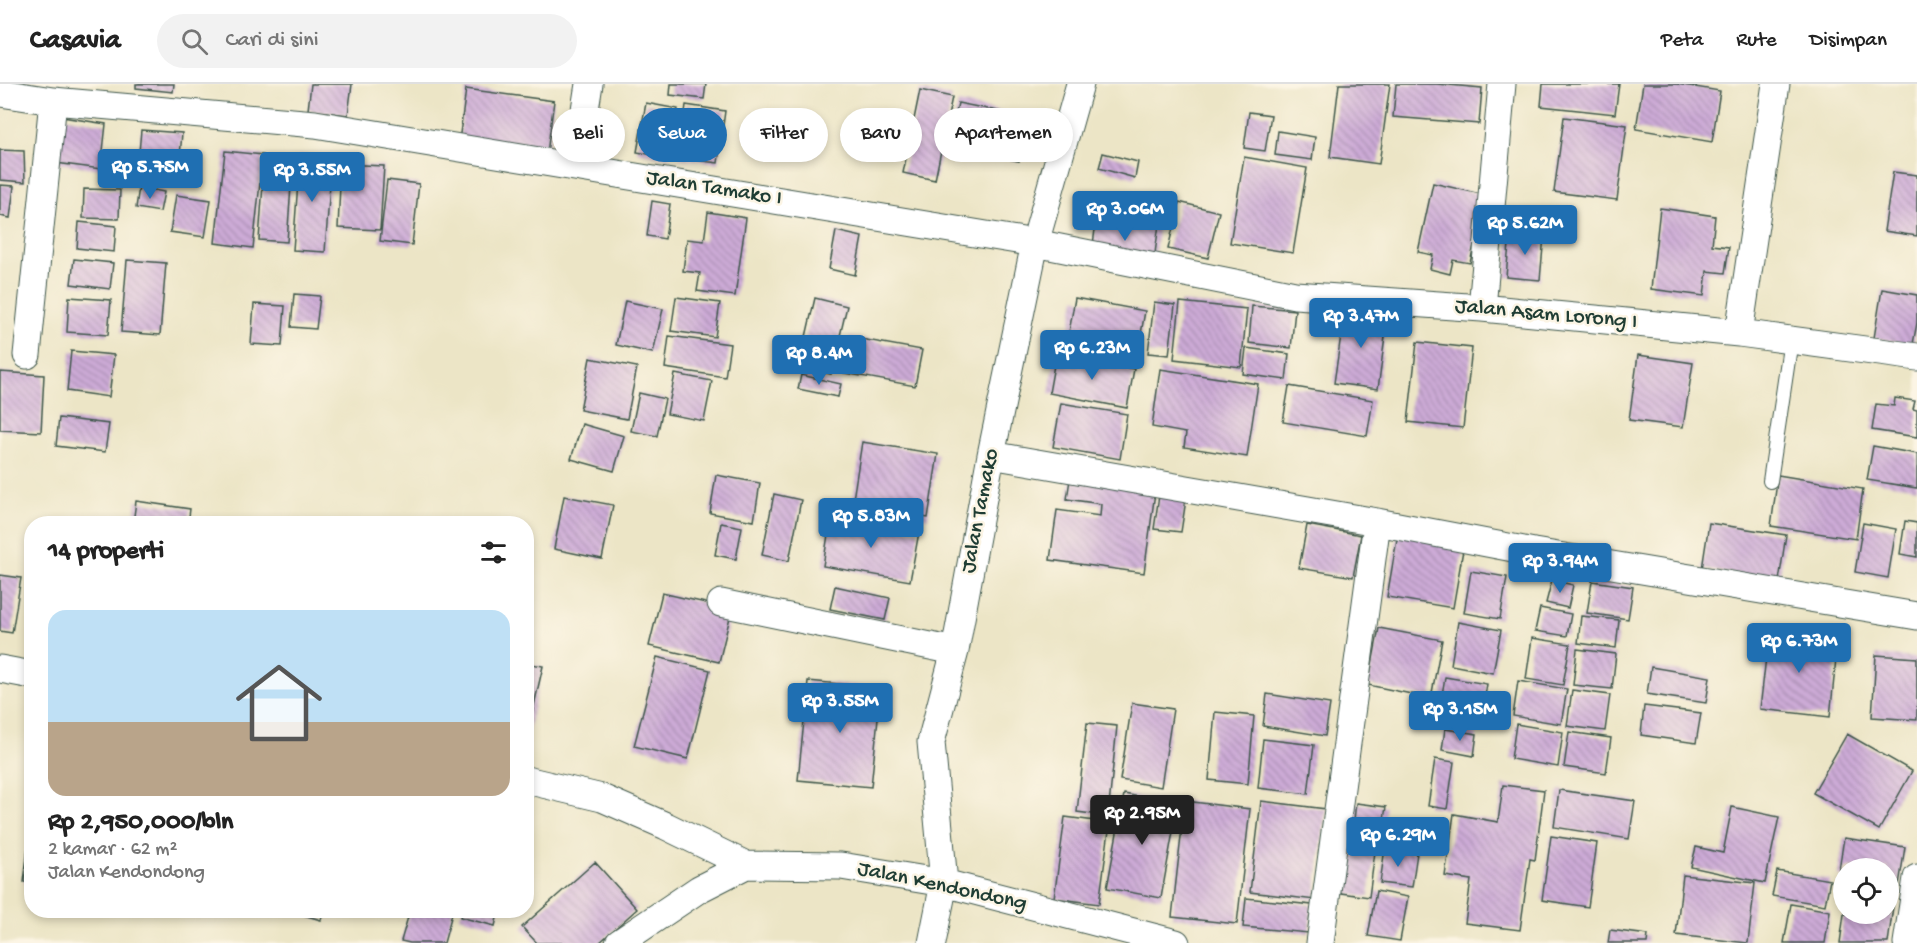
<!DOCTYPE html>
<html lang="id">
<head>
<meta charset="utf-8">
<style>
	:root { --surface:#fff; --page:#f2f2f2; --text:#222; --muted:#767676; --line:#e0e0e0; --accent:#1f6fb2 }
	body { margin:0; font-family:"Gochi Hand",sans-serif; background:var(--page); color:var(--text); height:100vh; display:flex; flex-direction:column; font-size:22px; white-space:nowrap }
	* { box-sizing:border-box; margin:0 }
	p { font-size:20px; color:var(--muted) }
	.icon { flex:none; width:33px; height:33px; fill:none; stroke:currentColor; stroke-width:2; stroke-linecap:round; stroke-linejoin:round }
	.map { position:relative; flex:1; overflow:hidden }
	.sheet { position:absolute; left:24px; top:432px; width:510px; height:402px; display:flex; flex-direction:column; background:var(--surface); border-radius:24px; box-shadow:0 3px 9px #0003 }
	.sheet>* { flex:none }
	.guide { position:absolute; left:552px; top:24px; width:570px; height:54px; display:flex; gap:12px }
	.buttons { position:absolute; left:1833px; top:774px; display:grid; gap:12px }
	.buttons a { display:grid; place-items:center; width:66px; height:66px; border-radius:50%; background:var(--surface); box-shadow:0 3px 9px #0003; font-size:30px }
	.price { position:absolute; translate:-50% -51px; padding:0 14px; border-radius:6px; background:var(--accent); color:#fff; font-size:20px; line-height:39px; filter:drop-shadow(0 2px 3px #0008) }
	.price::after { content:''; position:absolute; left:50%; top:36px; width:18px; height:14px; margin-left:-9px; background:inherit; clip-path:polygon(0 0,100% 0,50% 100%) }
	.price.current { background:#222; color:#fff }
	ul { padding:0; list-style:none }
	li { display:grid; align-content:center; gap:12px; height:318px; padding:0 24px }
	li+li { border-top:2px solid var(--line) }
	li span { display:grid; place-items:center; height:186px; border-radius:18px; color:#555 }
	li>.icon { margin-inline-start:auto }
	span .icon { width:108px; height:108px; fill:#fffc; stroke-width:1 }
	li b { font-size:26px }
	h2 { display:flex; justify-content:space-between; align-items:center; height:72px; padding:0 24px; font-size:26px }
	.pill { padding:0 21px; border-radius:27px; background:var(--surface); box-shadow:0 3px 9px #0003; font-size:21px; line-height:54px }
	.pill.current { background:var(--accent); color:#fff }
	header { display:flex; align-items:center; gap:36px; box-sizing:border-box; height:84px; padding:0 30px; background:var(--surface); border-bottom:2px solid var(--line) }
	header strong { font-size:28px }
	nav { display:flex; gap:33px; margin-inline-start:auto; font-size:21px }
	.search { width:420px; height:54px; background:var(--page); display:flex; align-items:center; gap:15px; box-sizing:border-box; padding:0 21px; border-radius:33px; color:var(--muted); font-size:22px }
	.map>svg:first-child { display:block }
	.building { fill:url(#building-back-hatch) }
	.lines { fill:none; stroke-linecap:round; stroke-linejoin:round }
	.service-casing { stroke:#3e564a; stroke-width:16 }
	.minor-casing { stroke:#3e564a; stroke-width:29 }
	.service { stroke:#fff; stroke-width:14 }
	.minor { stroke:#fff; stroke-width:27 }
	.labels { text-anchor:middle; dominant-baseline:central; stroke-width:5; stroke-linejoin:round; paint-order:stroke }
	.street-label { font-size:22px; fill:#1f3d34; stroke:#fcf5e5 }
</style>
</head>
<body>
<header>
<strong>Casavia</strong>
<div class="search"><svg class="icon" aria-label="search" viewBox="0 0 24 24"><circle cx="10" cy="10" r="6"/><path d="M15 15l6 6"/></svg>Cari di sini</div>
<nav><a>Peta</a><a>Rute</a><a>Disimpan</a></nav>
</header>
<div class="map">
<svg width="1917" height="859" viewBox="0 0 1917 859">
	<defs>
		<pattern id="building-back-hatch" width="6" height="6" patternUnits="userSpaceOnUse" patternTransform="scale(1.5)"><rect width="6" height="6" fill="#cdabd7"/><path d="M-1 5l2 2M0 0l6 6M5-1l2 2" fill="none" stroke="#a68caf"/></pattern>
	</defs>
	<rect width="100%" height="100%" fill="#fcf5e5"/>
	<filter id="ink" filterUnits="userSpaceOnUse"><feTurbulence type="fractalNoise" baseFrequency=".0167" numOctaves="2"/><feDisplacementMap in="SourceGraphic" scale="12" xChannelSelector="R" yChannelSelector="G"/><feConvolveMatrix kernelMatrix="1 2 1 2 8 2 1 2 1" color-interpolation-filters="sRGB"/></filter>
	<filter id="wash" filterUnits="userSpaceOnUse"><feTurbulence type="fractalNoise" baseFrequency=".008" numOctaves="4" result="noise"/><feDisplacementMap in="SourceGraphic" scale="24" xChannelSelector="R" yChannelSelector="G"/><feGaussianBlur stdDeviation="1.35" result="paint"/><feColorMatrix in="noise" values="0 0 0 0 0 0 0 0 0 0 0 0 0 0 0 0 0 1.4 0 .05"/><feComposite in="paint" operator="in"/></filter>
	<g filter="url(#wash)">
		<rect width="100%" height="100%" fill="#ece5c6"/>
		<g id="blocks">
			<path class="building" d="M136,0H174L173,8L136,4Z
				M311,0H352L348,31L308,26Z
				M671,0H706L704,15L670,11Z
				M1339,0H1390L1379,80L1330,73Z
				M1396,0H1437L1482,4L1479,40L1393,33Z
				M1543,0H1619L1615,30L1541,22Z
				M1643,0H1677L1720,7L1712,58L1636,45Z
				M466,5L554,17L547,69L459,57Z
				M920,6L952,13L935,96L903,89Z
				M646,19L678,25L669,74L637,68Z
				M958,19L1028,33L1019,77L948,63Z
				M686,21L725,27L718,79L679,74Z
				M1249,28L1271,31L1265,67L1244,64Z
				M62,33L106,40L101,85L56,79Z
				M1564,33L1627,41L1617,116L1554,108Z
				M141,46L182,49L178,95L137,91Z
				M1278,47L1315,53L1312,76L1275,71Z
				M0,66L24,67L25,98L0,96Z
				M225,67L263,71L253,164L215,159Z
				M1103,69L1138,78L1135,94L1099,84Z
				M300,71L332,73L325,168L293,166Z
				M1244,73L1307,84L1293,169L1230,159Z
				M341,80L384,82L380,146L338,144Z
				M264,86L292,88L287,158L259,156Z
				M1893,88L1917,91V152L1884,147Z
				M387,96L419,100L412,161L380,157Z
				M1433,99L1485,111L1470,179L1453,176L1450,190L1430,185L1433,171L1418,168Z
				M0,101L14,102L10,134L0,132Z
				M139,103L164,108L160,128L136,124Z
				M84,105L120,106L119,135L83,134Z
				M176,111L211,116L205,153L170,148Z
				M652,117L670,120L665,155L647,152Z
				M1179,118L1219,128L1208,174L1168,165Z
				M1660,124L1715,132L1712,161L1729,163L1725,189L1707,187L1704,212L1651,205Z
				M708,128L746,134L735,212L697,207L700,189L683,187L687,155L704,157Z
				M1097,131L1159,140L1153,184L1091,175Z
				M79,138L116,142L114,168L77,164Z
				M836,147L862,153L855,191L829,185Z
				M1510,149L1544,152L1540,196L1506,193Z
				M74,175L113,179L110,205L71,200Z
				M127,176L166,179L160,251L121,248Z
				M1882,205L1917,211V239L1913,260L1874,254Z
				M294,210L320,212L316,245L291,243Z
				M69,213L111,216L108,251L67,248Z
				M676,213L720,219L715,253L671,247Z
				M815,214L847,222L831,290L799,283Z
				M1075,214L1145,227L1137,273L1067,260Z
				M625,217L663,225L653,269L616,261Z
				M1154,218L1175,221L1169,271L1148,269Z
				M1180,218L1247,225L1241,283L1174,275Z
				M254,220L285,222L282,262L251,260Z
				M1252,222L1295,226L1291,264L1249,259Z
				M1345,224L1388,230L1378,305L1334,299Z
				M669,252L730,260L725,293L665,284Z
				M850,253L922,266L915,302L844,289Z
				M1417,258L1472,264L1463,344L1408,338Z
				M1246,264L1289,270L1286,296L1243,290Z
				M71,267L114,271L109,313L67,307Z
				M1056,270L1134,285L1127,324L1049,309Z
				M1638,271L1693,279L1683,343L1629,336Z
				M590,274L637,283L627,335L580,326Z
				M1160,285L1258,300L1247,373L1184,363L1186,349L1152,343Z
				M0,288L44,291L41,348L0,346Z
				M675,290L712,297L704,337L667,330Z
				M801,291L841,300L838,313L798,305Z
				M1289,302L1373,316L1367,352L1283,338Z
				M639,309L665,315L657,352L631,347Z
				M1895,314L1915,317L1913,325L1917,326V353L1872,346L1876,320L1894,322Z
				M1061,319L1127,330L1120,375L1053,363Z
				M59,334L109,340L105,368L56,362Z
				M582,340L624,352L614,387L571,375Z
				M862,358L938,370L928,434L852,422Z
				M1873,362L1917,370V404L1867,396Z
				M1071,389L1156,401L1144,489L1050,476L1057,426L1100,432L1101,420L1067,415Z
				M716,391L760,399L754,437L710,429Z
				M1778,391L1863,405L1856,455L1771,442Z
				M1160,405L1187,409L1181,448L1154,445Z
				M774,410L801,416L789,477L762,471Z
				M564,412L613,421L602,475L554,465Z
				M136,417L190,425L188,440H133Z
				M831,432L919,448L910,497L823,482Z
				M1905,437L1917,439V473L1900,470Z
				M721,439L742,443L736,475L715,471Z
				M1709,439L1786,451L1779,497L1702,485Z
				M1863,439L1896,445L1888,494L1855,488Z
				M1307,441L1361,451L1353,493L1299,484Z
				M1398,449L1464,460L1453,524L1387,513Z
				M1471,487L1507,493L1500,535L1464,529Z
				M0,491L21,494L12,549L0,547Z
				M1552,496L1573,501L1568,524L1546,519Z
				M1592,497L1633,503L1628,535L1587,529Z
				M835,502L890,514L885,536L830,525Z
				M662,509L732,525L719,578L649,562Z
				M1540,524L1571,530L1567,552L1535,547Z
				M1581,532L1619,536L1616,564L1578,559Z
				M1458,538L1501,546L1493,589L1451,581Z
				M1379,544L1442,556L1431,614L1368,601Z
				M1769,547L1838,555L1830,633L1760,625Z
				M1532,554L1570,560L1563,601L1526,595Z
				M1577,565L1616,570L1612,605L1573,601Z
				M1876,571L1917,574V636L1872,633Z
				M657,573L710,586L688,675L634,662Z
				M526,579L543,582L527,652H526Z
				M1651,583L1710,593L1706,619L1647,610Z
				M1445,593L1487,600L1480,642L1438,635Z
				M808,597L881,604L871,703L798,696Z
				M1518,597L1567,605L1561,640L1513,632Z
				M1572,606L1610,611L1605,647L1567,642Z
				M1267,610L1330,620L1325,652L1263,642Z
				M1132,619L1173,625L1161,703L1120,696Z
				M1644,622L1701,629L1696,659L1641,651Z
				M1215,628L1254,632L1248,700L1209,696Z
				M1087,639L1117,642L1108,732L1077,728Z
				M1516,640L1563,648L1558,683L1511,675Z
				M1445,645L1477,650L1474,672L1442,666Z
				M1569,648L1611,654L1606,689L1564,683Z
				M1847,650L1912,687L1879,746L1813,709Z
				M1263,655L1314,661L1308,710L1258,704Z
				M1435,675L1454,678L1447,725L1428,722Z
				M1503,701L1544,706L1535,776L1530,775L1520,846L1465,839L1471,796L1445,792L1454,730L1498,738Z
				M1559,706L1635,717L1629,755L1554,743Z
				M1124,710L1178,720L1161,814L1107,804Z
				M1185,717L1250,725L1237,840L1172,833Z
				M1261,717L1326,725L1315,816L1250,808Z
				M1356,719L1386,723L1382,748L1353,744Z
				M1732,723L1779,733L1765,799L1691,783L1696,763L1723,769Z
				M1065,733L1110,739L1099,820L1054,814Z
				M30,744H32V799L24,798Z
				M1551,752L1597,759L1588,823L1542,816Z
				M1844,754L1905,763L1899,801L1888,800V784H1844V793L1838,792Z
				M1342,756L1376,760L1369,813L1334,808Z
				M1385,764L1417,769L1412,803L1380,799Z
				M595,778L637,825L599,859H537L522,843Z
				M1777,787L1830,796L1825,821L1772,812Z
				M1683,791L1755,799L1748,859L1676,851Z
				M1376,807L1408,813L1400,857L1368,852Z
				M1888,807L1895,808L1888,859H1840L1844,830H1888Z
				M1246,814L1312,821L1309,849L1243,843Z
				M1791,820L1830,827L1825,859H1784Z
				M286,826H324L321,836Z
				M410,826H453L444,859H410L401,857Z
				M462,826H499L495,842L460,833Z
				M1610,846L1648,851L1647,859H1608Z"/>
		</g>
	</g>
	<g filter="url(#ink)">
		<use href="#blocks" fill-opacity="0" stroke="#3e564a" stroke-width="1.5"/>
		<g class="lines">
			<g class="service-casing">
				<path id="service" d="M1770,397L1791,256"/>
			</g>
			<g class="minor-casing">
				<path id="minor" d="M0,9L53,17L315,40L1035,159L1295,211L1482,224L1739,249L1917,273
					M576,83L589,0
					M1482,224L1502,0
					M1739,249L1776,0
					M27,271L53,17
					M991,371L1377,438L1534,468L1917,532
					M721,519L955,567
					M0,585L32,591
					M526,696L602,714L666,742L746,781
					M619,859L699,805L746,781L841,782L944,799L1176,859
					M932,859L944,799L931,658L955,567L991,371L1035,159L1080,0
					M1320,859L1377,438
					M1907,859L1917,794"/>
			</g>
			<use href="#service" class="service"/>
			<use href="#minor" class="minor"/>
		</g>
	</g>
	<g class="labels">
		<g class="street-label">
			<text transform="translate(714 105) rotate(9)">Jalan Tamako I</text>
			<text transform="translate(1546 231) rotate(5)">Jalan Asam Lorong I</text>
			<text transform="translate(981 427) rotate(-79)">Jalan Tamako</text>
			<text transform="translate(942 803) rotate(12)">Jalan Kendondong</text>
		</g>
	</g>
</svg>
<div class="buttons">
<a><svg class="icon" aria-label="locate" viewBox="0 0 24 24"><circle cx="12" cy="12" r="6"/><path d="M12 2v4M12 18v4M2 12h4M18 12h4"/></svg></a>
</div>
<b class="price" style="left:150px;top:116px">Rp 5.75M</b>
<b class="price" style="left:312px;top:119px">Rp 3.55M</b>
<b class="price" style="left:1125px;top:158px">Rp 3.06M</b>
<b class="price" style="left:1525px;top:172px">Rp 5.62M</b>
<b class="price" style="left:1361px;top:265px">Rp 3.47M</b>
<b class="price" style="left:1092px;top:297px">Rp 6.23M</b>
<b class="price" style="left:819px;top:302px">Rp 8.4M</b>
<b class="price" style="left:871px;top:465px">Rp 5.83M</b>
<b class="price" style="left:1560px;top:510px">Rp 3.94M</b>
<b class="price" style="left:1799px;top:590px">Rp 6.73M</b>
<b class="price" style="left:840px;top:650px">Rp 3.55M</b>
<b class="price" style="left:1460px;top:658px">Rp 3.15M</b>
<b class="price current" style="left:1142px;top:762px">Rp 2.95M</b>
<b class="price" style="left:1398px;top:784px">Rp 6.29M</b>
<div class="guide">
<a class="pill">Beli</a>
<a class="pill current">Sewa</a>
<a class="pill">Filter</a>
<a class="pill">Baru</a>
<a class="pill">Apartemen</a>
</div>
<section class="sheet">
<h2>14 properti<svg class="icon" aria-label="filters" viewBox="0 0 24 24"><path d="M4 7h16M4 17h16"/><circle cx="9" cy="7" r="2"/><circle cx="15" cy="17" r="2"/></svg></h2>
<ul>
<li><span style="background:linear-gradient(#bfe0f5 60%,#b9a48a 0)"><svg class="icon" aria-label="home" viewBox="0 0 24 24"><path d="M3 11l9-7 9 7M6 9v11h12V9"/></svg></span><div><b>Rp 2,950,000/bln</b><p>2 kamar · 62 m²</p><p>Jalan Kendondong</p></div></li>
</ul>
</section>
</div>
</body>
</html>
